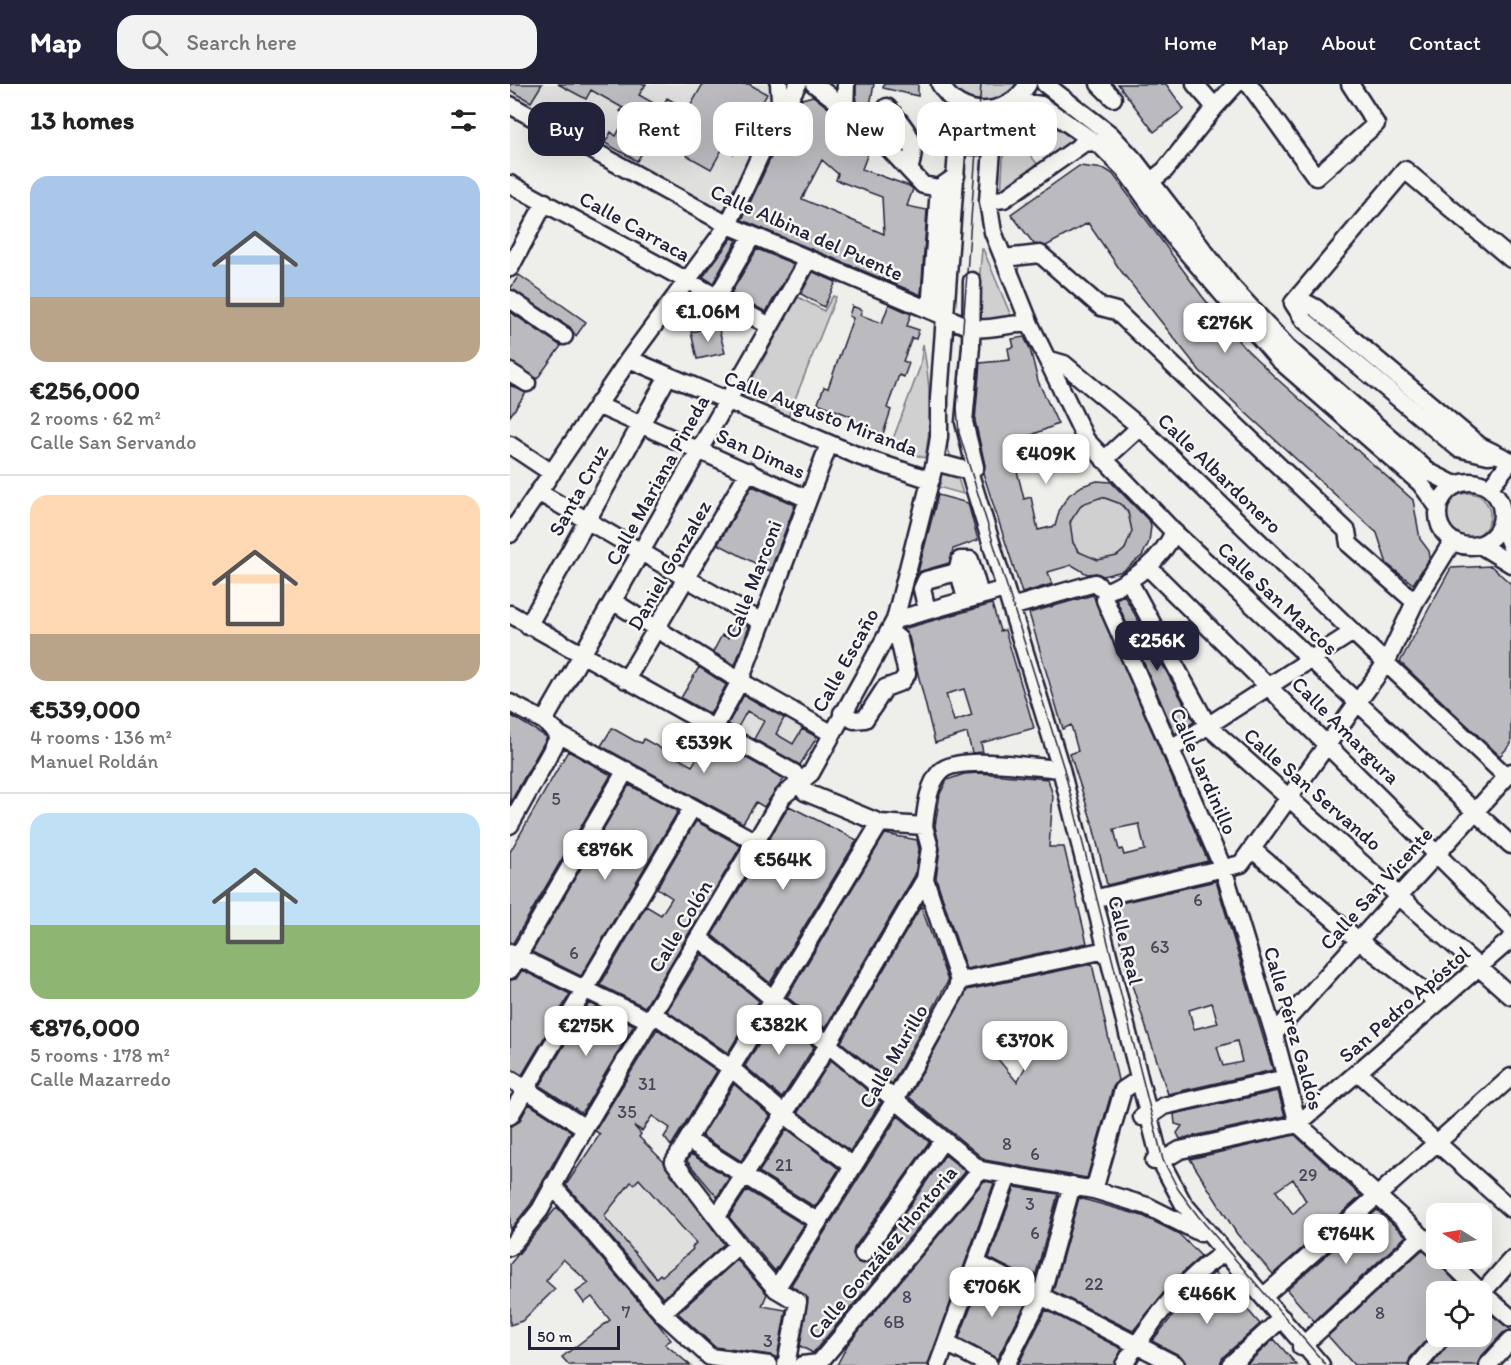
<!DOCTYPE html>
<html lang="en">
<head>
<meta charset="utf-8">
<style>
	:root { --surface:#fff; --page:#f2f2f2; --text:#222; --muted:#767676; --line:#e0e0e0; --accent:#22223b }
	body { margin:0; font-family:Itim,sans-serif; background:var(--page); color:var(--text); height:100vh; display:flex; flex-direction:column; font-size:22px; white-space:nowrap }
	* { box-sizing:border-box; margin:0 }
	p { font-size:20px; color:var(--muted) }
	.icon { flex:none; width:33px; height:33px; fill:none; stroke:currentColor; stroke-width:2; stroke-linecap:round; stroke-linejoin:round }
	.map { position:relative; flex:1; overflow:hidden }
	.side { display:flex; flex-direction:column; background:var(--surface); width:510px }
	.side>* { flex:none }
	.banner { position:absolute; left:18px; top:18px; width:570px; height:54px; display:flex; gap:12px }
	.needle { width:39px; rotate:281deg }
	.controls { position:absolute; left:916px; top:1119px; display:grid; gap:12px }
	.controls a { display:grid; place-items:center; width:66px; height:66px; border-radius:12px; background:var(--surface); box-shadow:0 6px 24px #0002; font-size:30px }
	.scale { position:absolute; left:18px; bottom:15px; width:92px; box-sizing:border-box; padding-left:6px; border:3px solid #22223b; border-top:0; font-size:16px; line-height:21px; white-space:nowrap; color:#22223b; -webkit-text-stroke:4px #f6f6f2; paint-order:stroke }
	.price { position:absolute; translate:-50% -51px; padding:0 14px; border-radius:12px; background:#fff; color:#222; font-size:20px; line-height:39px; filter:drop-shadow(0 2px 3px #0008) }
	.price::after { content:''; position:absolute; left:50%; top:36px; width:18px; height:14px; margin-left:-9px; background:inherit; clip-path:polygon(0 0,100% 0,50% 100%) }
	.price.on { background:var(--accent); color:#fff }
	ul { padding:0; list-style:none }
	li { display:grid; align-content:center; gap:12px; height:318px; padding:0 30px }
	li+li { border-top:2px solid var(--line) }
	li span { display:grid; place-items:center; height:186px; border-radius:18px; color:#555 }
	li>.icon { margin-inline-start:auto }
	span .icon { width:108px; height:108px; fill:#fffc; stroke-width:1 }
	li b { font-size:26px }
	h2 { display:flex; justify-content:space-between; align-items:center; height:72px; padding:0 30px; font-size:26px }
	.chip { padding:0 21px; border-radius:18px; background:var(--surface); box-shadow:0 6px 24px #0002; font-size:21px; line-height:54px }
	.chip.on { background:var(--accent); color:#fff }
	header { display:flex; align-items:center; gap:36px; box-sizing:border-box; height:84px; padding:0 30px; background:var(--accent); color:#fff }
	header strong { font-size:28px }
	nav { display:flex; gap:33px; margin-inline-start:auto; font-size:21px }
	.search { width:420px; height:54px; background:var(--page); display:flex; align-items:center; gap:15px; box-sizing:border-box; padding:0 21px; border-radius:18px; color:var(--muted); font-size:22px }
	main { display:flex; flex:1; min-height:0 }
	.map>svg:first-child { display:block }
	.built { fill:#dfdfde }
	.green { fill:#d0d0d1; stroke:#797986; stroke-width:1.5 }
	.building { fill:#bbbbbf; stroke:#22223b; stroke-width:1.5; fill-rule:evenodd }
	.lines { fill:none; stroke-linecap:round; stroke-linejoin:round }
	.minor-casing { stroke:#22223b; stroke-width:21 }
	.minor { stroke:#f6f6f2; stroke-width:16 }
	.tram { stroke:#22223b; stroke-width:1.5 }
	.labels { text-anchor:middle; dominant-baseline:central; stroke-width:5; stroke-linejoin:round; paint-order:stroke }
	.number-label { font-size:18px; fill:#48485c }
	.street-label { font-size:21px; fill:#22223b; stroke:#f6f6f2 }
</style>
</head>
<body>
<header>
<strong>Map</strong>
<div class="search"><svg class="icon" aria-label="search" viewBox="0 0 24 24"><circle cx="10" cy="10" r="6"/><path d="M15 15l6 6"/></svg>Search here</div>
<nav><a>Home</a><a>Map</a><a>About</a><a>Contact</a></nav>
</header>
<main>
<section class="side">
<h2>13 homes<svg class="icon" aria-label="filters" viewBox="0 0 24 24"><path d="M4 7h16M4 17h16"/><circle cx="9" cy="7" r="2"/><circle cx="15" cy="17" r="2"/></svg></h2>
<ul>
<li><span style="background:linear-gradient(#a9c7e8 65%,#b9a48a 0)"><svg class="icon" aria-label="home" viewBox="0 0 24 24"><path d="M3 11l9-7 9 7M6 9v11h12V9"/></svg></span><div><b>€256,000</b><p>2 rooms · 62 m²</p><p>Calle San Servando</p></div></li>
<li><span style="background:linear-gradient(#ffd9b3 75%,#b9a48a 0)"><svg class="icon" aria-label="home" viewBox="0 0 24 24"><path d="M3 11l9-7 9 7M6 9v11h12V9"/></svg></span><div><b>€539,000</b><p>4 rooms · 136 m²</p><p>Manuel Roldán</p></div></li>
<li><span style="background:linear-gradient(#bfe0f5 60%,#8fb573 0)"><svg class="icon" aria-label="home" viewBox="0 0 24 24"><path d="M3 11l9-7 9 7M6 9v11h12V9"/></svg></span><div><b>€876,000</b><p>5 rooms · 178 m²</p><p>Calle Mazarredo</p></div></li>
</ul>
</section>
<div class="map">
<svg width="1001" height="1281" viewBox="0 0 1001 1281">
	<rect width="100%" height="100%" fill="#eeeeeb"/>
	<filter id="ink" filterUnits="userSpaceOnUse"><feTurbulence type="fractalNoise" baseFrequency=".0167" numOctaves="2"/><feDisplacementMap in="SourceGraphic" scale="12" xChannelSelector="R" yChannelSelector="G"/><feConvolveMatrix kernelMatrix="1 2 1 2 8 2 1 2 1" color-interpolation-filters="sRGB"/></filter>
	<g filter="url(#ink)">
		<path class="built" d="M0,0H258L261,8V23L212,128L0,9Z
			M233,602L310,647L288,685L210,640Z
			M94,1029L129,1053L156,1082L206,1144L138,1205L53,1106L90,1051L83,1045Z"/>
		<path class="green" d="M442,0H507C492,24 456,24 442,0Z
			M450,33L464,38L481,37L476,73L451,71Z
			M540,38L570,60L543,77C532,61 527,54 540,38Z
			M494,59L505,60L510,66L517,67L532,86L491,111Z
			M472,165H473L501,232L474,236L466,233Z
			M323,212L326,213L277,335L231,315L288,213L314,227Z
			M413,260C420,299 423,334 415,374L380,363L410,283Z
			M436,358L453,410L428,403Z
			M936 431a22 22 0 1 1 44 0a22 22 0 1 1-44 0Z
			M560 445a31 31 0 1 1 62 0a31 31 0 1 1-62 0Z"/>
		<path class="building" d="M0,0H32L21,18L0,6Z
			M48,0H136L129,11L152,24L157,14L178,26L193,0H239L257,10L243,35L225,25L215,42L234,53L224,70L213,64L201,85L176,71L181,62L149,44L147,48L140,44L129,63L134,66L127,77L95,59L101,48L106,52L117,31L110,27L113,24L81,6L76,15Z
			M346,0H364L359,27L346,19Z
			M374,0H408V12L373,4Z
			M608,0H656L674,25L644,48Z
			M303,12L347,46L350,49L348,54L361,61L352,85L399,102L403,105L397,122L417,126L411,211L232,136L276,41L292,15ZM312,76L328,90L326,96L372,113L374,150L292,115Z
			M569,82L595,85L603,90L692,212L731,260L766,294L903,416L910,455L919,467L920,474L903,500L877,480L867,449L690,287L611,187L578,139L536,162L524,160L501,130Z
			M222,154L227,156L203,199L193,193Z
			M247,165L284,180L256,228L221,209Z
			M303,188L326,198L314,223L291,210Z
			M9,191L76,238L66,252L60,243L0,205Z
			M379,220L401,230L397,242L409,246L406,255L402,254L393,277L399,279L394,293L389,291L377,324L381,326L373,350L346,340L345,334L308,319L314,303L318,304L343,234L339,232L342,222L352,226L350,231L372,239Z
			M0,228L51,262L27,295L0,278Z
			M208,242L215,269L187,275L181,248Z
			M514,253L520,265L528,297L548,340L517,353L527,380L507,387L514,415L521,413L528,446L545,442L550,424L559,411L572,402L587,397L601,398L640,438L641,442L639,458L632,472L613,487L593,492L587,489L577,490L562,481L538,488L542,500L512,509L473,389L475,381L465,337L470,279L500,276L498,264L504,263L502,255ZM592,413L611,420L618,428L622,447L615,465L607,472L588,476L569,468L563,459L560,438L572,420Z
			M0,301L16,309L0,332Z
			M242,402L285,421L260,487L208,460Z
			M428,411L458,419L468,456L443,465L439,479L408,488Z
			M981,482L1001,500V660L990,672L890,578L941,484Z
			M583,511L698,777L597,801L582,738L560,670L568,667L561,641L553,645L519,529ZM629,740L635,766L614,771L612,765L609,766L604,745Z
			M614,511L684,638L665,650L606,515Z
			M482,520L490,547L495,546L524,644L471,659L473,668L462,669L457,649L425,659L399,553L393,545ZM454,605L462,631L444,637L436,610Z
			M226,535L239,543L225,581L203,568L212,551L218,554Z
			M189,583L216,601L200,630L171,614Z
			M234,611L274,634L266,650L283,660L292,645L307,653L290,681L244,655L254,637L237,627L227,645L218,640Z
			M0,631L37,653L0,719Z
			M102,644L125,657L132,659L134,655L182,682L200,654L274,695L254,723L246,718L233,739L91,662Z
			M58,667L101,691L3,859H0V768Z
			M469,689L538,695L543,712L539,763H554L577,859L456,885L426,794L430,765L425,742L430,710L437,696L454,690Z
			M119,701L168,727L71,892L22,868Z
			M279,722L347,756L260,899L202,851Z
			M186,737L231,762L135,923L90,901L136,822L151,831L162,814L147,804Z
			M375,750L407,756L409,765L405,791L315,944L277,913Z
			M706,797L763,986L658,1010L616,883L602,821ZM702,919L708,939L684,945L679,926ZM727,957L732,978L713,982L707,963Z
			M411,822L438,897L382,1000L331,958Z
			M192,870L249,917L218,969L157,927Z
			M582,880L608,996L603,1003L577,1094L475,1076L399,1013L457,906ZM517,956L521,973L507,998L481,967Z
			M12,886L60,910L12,991L0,985V896L6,895Z
			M79,919L124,941L72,1029L30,1002Z
			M266,931L304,963L272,1014L235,982Z
			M147,945L207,987L161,1062L154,1053L160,1044L142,1032L132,1047L124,1042L131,1050L129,1053L154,1078L214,1160L153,1214L56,1101L90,1050L85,1047ZM129,1095L186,1159L182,1163L183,1165L164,1182L152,1192L150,1190L146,1194L94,1132L121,1098L124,1100Z
			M321,976L371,1018L340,1067L288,1028Z
			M224,1000L260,1032L231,1077L192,1052Z
			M768,1007L775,1032L670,1055L667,1049L672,1042L665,1040L664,1030Z
			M19,1020L61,1047L20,1121L0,1146V1042L9,1038Z
			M388,1032L419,1058L344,1164L343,1170L347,1178L353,1180L362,1176L435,1071L455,1087L303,1269L290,1262L298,1214L281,1201Z
			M277,1045L329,1085L305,1123L249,1088Z
			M785,1051L851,1112L763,1190L727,1150L680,1075ZM783,1095L796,1117L783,1130L766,1107Z
			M181,1070L219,1094L207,1113L177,1077Z
			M474,1097L484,1099L418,1281H327L338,1260Z
			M505,1103L548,1110L524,1197L479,1174Z
			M237,1106L294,1141L265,1187L219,1133Z
			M569,1114L633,1132L669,1150L691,1172L664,1196L623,1247L543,1207Z
			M47,1123L148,1240L161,1256L155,1260L180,1281H59L52,1273L100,1236L82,1213L74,1219L66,1208L79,1199L53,1175L36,1197L45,1205L12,1237L0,1241V1180Z
			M867,1126L896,1152L804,1237L777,1206Z
			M912,1166L926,1176L955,1208H927V1244L900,1274L898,1281H844L818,1252Z
			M227,1176L257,1210L252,1222L276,1226L267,1274L260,1271L205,1263L168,1229Z
			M705,1188L750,1240L713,1273L710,1281H676L671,1272L642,1257L680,1211Z
			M472,1194L517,1217L487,1275L449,1254Z
			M972,1223L1001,1246L993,1249L970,1274L968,1281H922L944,1252H972Z
			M536,1226L612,1265L604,1281H508Z
			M764,1255L787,1281H736Z"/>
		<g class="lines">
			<g class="minor-casing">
				<path id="minor" d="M304,0L354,38L413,101L429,104L446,92
					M430,0C450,36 497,34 518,0
					M535,0L600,50L625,77L721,202L778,264L919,388L945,401
					M589,0L603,14
					M739,0L806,93L866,40L840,0
					M504,17L531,21L593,64L615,86L662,151L768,275L910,399L928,423
					M0,21L218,141L462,244C482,247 500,238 520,240
					M377,23C395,43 410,57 399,85
					M705,23L726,0
					M335,24L336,0
					M492,24L483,53L478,117L483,148L520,240L576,356L664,448L1001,761
					M267,28L270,15L269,0
					M641,97L655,86L705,23L685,0
					M0,100L260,242
					M478,117L494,115L574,59L584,58
					M494,174L530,170L591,223L606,227L837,447L839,460L905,518
					M0,184L35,118
					M462,197L461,262L454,338L465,383L459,387L551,685L650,1076L673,1119L811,1281
					M207,213L242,152
					M787,214L806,224L970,362L1001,377
					M0,215L54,252
					M420,226L429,104
					M119,275L351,373L421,396
					M537,275L554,280L630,343L843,548
					M0,288L17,299
					M87,321L298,415
					M0,361L42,389
					M987,370L978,371L948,364L794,236L783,219L895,86L1001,175
					M594,376L630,343
					M425,378L459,387
					M928 430a32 32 0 1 1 64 0a32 32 0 1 1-64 0Z
					M979,404L1001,377
					M28,408L250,537
					M991,438L1001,463
					M0,450L119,275L218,141L263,43L288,0
					M970,461L1001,480
					M638,483L1001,844
					M447,490L450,476H460L470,511
					M619,497L698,642L1001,912
					M596,508L595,516L713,784L764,950L788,1040L927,1166
					M596,508C626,494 650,478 664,448
					M104,518L230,597L321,649
					M501,523L585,499L596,508
					M417,526L412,505L416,496L443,489L450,492L456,515
					M0,530L284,689L295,708L370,739L414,742
					M385,536L495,505
					M18,542L158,292
					M116,596L239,387
					M0,619L34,637L50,651L246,758
					M332,629L344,636L355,635L375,604L391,598L397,590L389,555L379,547
					M34,637L298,176
					M205,643L230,597L319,360
					M660,666L843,548L997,693
					M0,741L50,651
					M414,742C416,725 418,701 430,688C447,670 526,684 551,685
					M743,766L848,856L928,918
					M583,815L731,780L876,579L905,518L942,458
					M189,854L470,1086L584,1106
					M0,869L140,937
					M0,886L116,686
					M449,897L596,866
					M144,930L222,985L274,1030L343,1082
					M764,950L1001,688
					M849,989L1001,1125
					M0,995L75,1044
					M628,996L613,1006L584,1106L637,1122L691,1149
					M0,1032L182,724
					M632,1033L641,1031L654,1022L776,994
					M178,1056L307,1137
					M644,1077L653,1076L670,1066L788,1040L1001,855
					M42,1101L152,1229L200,1273
					M208,1131L304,984L415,795
					M0,1163L30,1126L75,1044L273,712L301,689L385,536L425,378L429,353V314L449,40L444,17
					M353,1170L433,1056
					M936,1174L971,1208
					M466,1179L666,1281
					M266,1205L385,1016L446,907L449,897L415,795L420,764L414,742
					M972,1209L1001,1176
					M972,1209L1001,1234
					M754,1212L1001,993
					M152,1229L228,1161
					M436,1259L479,1281
					M791,1263L912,1152
					M200,1273L259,1281
					M309,1279L470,1086
					M276,1281L288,1218L266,1205L228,1161L164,1078L370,739
					M292,1281L309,1279
					M428,1281L498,1092
					M496,1281L531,1212L562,1101
					M614,1281C636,1244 677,1189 715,1169
					M720,1281L772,1234
					M908,1281L933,1252
					M978,1281L1001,1256"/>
			</g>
			<use href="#minor" class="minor"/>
			<path class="tram" d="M471,0L447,324L449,349L554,685L653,1076L668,1105L688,1132L816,1281"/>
		</g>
	</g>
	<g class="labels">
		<g class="number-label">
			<text x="46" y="715">5</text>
			<text x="688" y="816">6</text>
			<text x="650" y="863">63</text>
			<text x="64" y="869">6</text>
			<text x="137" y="1000">31</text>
			<text x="117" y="1028">35</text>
			<text x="497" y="1060">8</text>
			<text x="525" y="1070">6</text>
			<text x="274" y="1081">21</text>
			<text x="798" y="1091">29</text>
			<text x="520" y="1120">3</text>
			<text x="525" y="1149">6</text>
			<text x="584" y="1200">22</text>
			<text x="397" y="1213">8</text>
			<text x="116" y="1228">7</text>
			<text x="870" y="1229">8</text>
			<text x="384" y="1238">6B</text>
			<text x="258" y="1257">3</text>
		</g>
		<g class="street-label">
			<text transform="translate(125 142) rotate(29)">Calle Carraca</text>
			<text transform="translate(297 148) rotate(24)">Calle Albina del Puente</text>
			<text transform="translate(311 329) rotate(21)">Calle Augusto Miranda</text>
			<text transform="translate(251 369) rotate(24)">San Dimas</text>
			<text transform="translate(710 389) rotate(44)">Calle Albardonero</text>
			<text transform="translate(147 396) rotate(-61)">Calle Mariana Pineda</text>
			<text transform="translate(68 406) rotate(-61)">Santa Cruz</text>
			<text transform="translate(159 481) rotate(-60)">Daniel Gonzalez</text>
			<text transform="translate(243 495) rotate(-69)">Calle Marconi</text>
			<text transform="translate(768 514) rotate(43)">Calle San Marcos</text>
			<text transform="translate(335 576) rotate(-61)">Calle Escaño</text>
			<text transform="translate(836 646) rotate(45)">Calle Amargura</text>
			<text transform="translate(694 687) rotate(66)">Calle Jardinillo</text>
			<text transform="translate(803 705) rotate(41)">Calle San Servando</text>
			<text transform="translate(866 804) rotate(-48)">Calle San Vicente</text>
			<text transform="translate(170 842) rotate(-59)">Calle Colón</text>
			<text transform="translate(616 856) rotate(76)">Calle Real</text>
			<text transform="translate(894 920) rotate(-41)">San Pedro Apóstol</text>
			<text transform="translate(784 944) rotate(74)">Calle Pérez Galdós</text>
			<text transform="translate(383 972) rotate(-60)">Calle Murillo</text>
			<text transform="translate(372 1168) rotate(-50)">Calle González Hontoria</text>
		</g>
	</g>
</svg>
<div class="controls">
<a><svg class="needle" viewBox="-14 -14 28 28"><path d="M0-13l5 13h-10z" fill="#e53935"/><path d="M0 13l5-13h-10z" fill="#767676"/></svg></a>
<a><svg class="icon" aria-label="locate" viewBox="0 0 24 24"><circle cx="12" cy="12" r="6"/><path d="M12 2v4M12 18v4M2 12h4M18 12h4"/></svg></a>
</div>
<div class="scale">50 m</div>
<b class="price" style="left:198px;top:259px">€1.06M</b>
<b class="price" style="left:715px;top:270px">€276K</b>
<b class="price" style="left:536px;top:401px">€409K</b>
<b class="price on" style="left:647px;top:588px">€256K</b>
<b class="price" style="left:194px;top:690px">€539K</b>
<b class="price" style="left:95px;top:797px">€876K</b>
<b class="price" style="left:273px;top:807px">€564K</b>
<b class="price" style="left:269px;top:972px">€382K</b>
<b class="price" style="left:76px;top:973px">€275K</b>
<b class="price" style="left:515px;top:988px">€370K</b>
<b class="price" style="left:836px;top:1181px">€764K</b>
<b class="price" style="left:482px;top:1234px">€706K</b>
<b class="price" style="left:697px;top:1241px">€466K</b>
<div class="banner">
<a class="chip on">Buy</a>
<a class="chip">Rent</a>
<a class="chip">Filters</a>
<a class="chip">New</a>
<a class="chip">Apartment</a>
</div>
</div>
</main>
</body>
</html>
